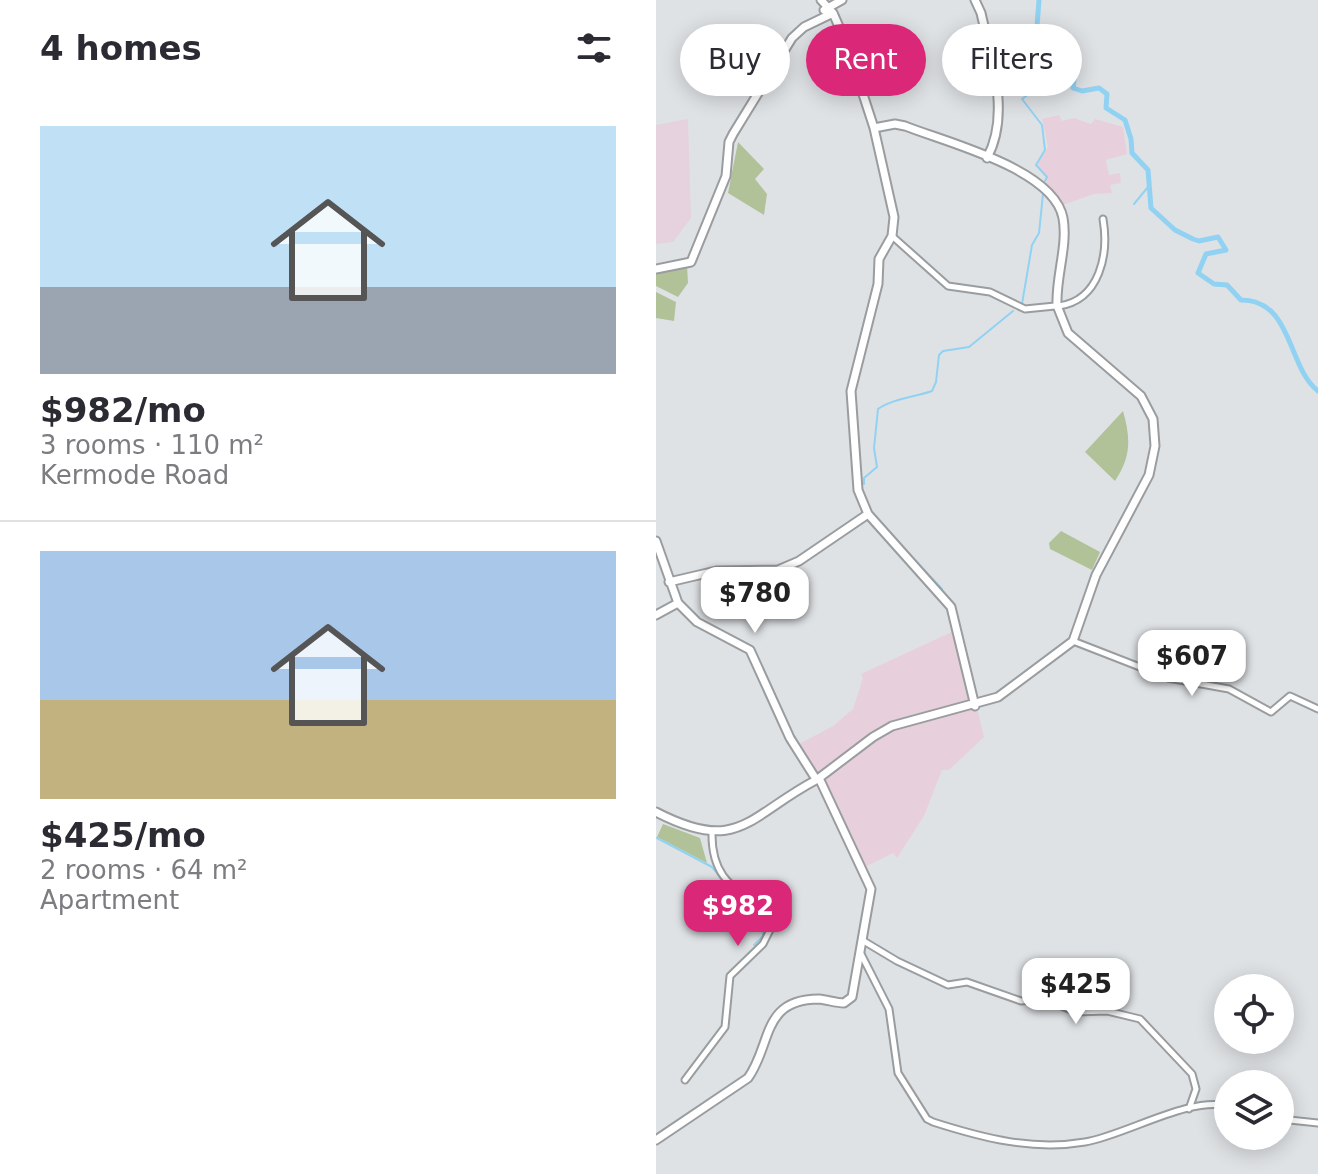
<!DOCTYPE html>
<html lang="en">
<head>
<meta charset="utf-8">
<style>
	:root { --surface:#fff; --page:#f7f7f7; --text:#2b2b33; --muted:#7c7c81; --line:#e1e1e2; --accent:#db2777 }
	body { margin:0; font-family:"DejaVu Sans",sans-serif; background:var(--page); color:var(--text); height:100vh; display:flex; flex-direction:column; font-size:30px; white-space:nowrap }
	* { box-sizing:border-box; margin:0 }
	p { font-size:26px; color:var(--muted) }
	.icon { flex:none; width:44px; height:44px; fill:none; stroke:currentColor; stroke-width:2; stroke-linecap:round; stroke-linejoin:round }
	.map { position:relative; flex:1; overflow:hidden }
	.drawer { display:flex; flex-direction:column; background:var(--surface); width:656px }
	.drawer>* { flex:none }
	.banner { position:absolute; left:24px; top:24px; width:518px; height:72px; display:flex; gap:16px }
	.controls { position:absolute; left:558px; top:974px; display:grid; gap:16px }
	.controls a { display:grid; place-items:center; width:80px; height:80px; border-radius:50%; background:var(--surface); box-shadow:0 4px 20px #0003; font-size:40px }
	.price { position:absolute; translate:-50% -68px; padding:0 18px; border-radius:16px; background:#fff; color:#222; font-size:26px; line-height:52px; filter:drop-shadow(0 2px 4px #0008) }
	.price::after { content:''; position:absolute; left:50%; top:48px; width:24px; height:18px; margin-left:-12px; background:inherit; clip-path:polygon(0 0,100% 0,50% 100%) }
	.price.selected { background:var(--accent); color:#fff }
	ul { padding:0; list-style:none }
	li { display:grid; align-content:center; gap:16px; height:424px; padding:0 40px }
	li+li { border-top:2px solid var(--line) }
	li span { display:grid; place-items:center; height:248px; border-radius:0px; color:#555 }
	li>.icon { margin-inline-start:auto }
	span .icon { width:144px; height:144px; fill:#fffc; stroke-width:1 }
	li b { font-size:34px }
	h2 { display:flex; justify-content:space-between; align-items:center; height:96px; padding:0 40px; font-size:34px }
	.chip { padding:0 28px; border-radius:36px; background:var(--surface); box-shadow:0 4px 20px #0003; font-size:28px; line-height:72px }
	.chip.selected { background:var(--accent); color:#fff }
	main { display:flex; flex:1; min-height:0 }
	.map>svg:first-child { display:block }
	.commercial { fill:#e7d0dc }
	.medical { fill:#e6d1de }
	.green { fill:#b1c198 }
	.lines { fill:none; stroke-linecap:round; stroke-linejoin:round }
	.stream { stroke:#91d2f3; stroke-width:2 }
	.river { stroke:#91d2f3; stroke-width:5 }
	.minor-casing { stroke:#9a9d9f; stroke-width:9 }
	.major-casing { stroke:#9a9d9f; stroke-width:11 }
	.minor { stroke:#fff; stroke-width:5 }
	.major { stroke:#fff; stroke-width:7 }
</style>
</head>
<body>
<main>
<section class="drawer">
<h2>4 homes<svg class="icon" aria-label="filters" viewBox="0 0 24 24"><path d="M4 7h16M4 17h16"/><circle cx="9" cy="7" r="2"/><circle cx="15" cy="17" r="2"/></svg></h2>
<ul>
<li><span style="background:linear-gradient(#bfe0f5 65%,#9aa5b1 0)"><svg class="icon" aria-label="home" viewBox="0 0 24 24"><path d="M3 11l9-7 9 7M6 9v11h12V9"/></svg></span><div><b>$982/mo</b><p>3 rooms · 110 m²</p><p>Kermode Road</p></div></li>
<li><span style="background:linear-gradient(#a9c7e8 60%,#c2b280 0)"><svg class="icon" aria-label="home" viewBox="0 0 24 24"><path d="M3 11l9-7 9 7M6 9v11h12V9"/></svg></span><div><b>$425/mo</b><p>2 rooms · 64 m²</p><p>Apartment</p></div></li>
</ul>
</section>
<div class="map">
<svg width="662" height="1174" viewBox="0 0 662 1174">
	<rect width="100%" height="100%" fill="#dfe2e5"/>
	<path class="commercial" d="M403,115L406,121L418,118L435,124L439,119L467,127L471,154L450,160L453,175L464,173L465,183L454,185L456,193L438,194L404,206L390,187L391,176L383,170L382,164L392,147L386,119Z
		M302,629L328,737L293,770H286L268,816L241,858L237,853L207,868L160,775L139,746L177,726L197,709L207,678L205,674Z"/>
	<path class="medical" d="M32,119L35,218L17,242L0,244V125Z"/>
	<path class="green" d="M82,142L108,169L99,179L111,194L108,215L72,193Z
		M31,265L32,283L22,297L0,286V272Z
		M0,292L20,302L18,321L0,318Z
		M467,411C475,439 475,457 459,481L429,452Z
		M405,531L444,552L436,570L394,549L393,543Z
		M7,824L44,838L51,863L1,837Z"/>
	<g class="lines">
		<path class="stream" d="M389,181L391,177L380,165L389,150L386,125L366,99L389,82L388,58L400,56
			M478,204L492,187
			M366,304L376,245L383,233L387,194
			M208,484V478L221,467L218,448L222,409C236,399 259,397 276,391L280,382L283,355L287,351L313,347L357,311
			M213,508L218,515
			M235,535L243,543
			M250,551L286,589
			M1,838L56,867L77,894L104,912L109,926L107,935
			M98,945L106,937"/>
		<path class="river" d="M383,0L380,40L392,29L396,30L398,54L421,60L417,88L426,91L443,88L451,94L450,108L469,120L475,139L476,153L492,170L495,208L519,230L537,239L543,241L562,237L570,250L550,254L542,273L558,284L571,285L585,300C637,300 631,367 662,391"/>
		<g class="minor-casing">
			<path id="minor" d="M236,236L292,286L334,292L369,309L399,306
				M403,306C444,300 453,254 447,219
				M417,641L512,678L573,689L615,712L634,696L662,709
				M206,940L241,961L292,985L311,982L365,1001L389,999L420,1012L451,1011L484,1019L536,1074L540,1089L533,1109
				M204,952L233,1009L242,1073L271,1119L277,1122C327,1138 377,1151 429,1142C470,1135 533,1096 572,1106
				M29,1080L69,1027L74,976L107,944L114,930C114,891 55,902 56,833
				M624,1119L662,1123"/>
		</g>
		<g class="major-casing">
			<path id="major" d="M165,0L177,13L191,45L218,128L238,217L236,236L223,259L222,284L195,391L202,490L212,514L295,607L319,706
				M319,0L325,13C335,58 355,114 331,158
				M168,10L186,0
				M218,128L239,124L249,126C292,143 398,169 407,218C412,245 400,276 401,304
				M0,269L35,262L70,176L73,142L77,134L136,38L148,27L177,13
				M0,541L22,603L41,622L94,650L134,738L158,776
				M13,582L60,571L122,570L143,561L212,514
				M0,615L22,603
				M163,778L217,737L236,726L342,697L417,641L440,575L493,475L499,446L497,419L485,396L412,333L402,308
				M0,812C83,855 92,816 160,780
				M0,1140L92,1078C116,1045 105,999 163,999C172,1000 180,1003 188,1003L196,997L215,889L163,778"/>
		</g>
		<use href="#minor" class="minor"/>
		<use href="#major" class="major"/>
	</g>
</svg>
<div class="controls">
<a><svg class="icon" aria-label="locate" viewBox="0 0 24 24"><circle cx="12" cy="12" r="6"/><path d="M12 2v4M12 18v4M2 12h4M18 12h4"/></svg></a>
<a><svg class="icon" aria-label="layers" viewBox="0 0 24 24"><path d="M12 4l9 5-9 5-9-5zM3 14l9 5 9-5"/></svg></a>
</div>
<b class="price" style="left:99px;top:635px">$780</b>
<b class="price" style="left:536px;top:698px">$607</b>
<b class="price selected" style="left:82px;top:948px">$982</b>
<b class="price" style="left:420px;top:1026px">$425</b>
<div class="banner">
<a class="chip">Buy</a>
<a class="chip selected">Rent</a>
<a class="chip">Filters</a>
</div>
</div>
</main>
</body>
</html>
